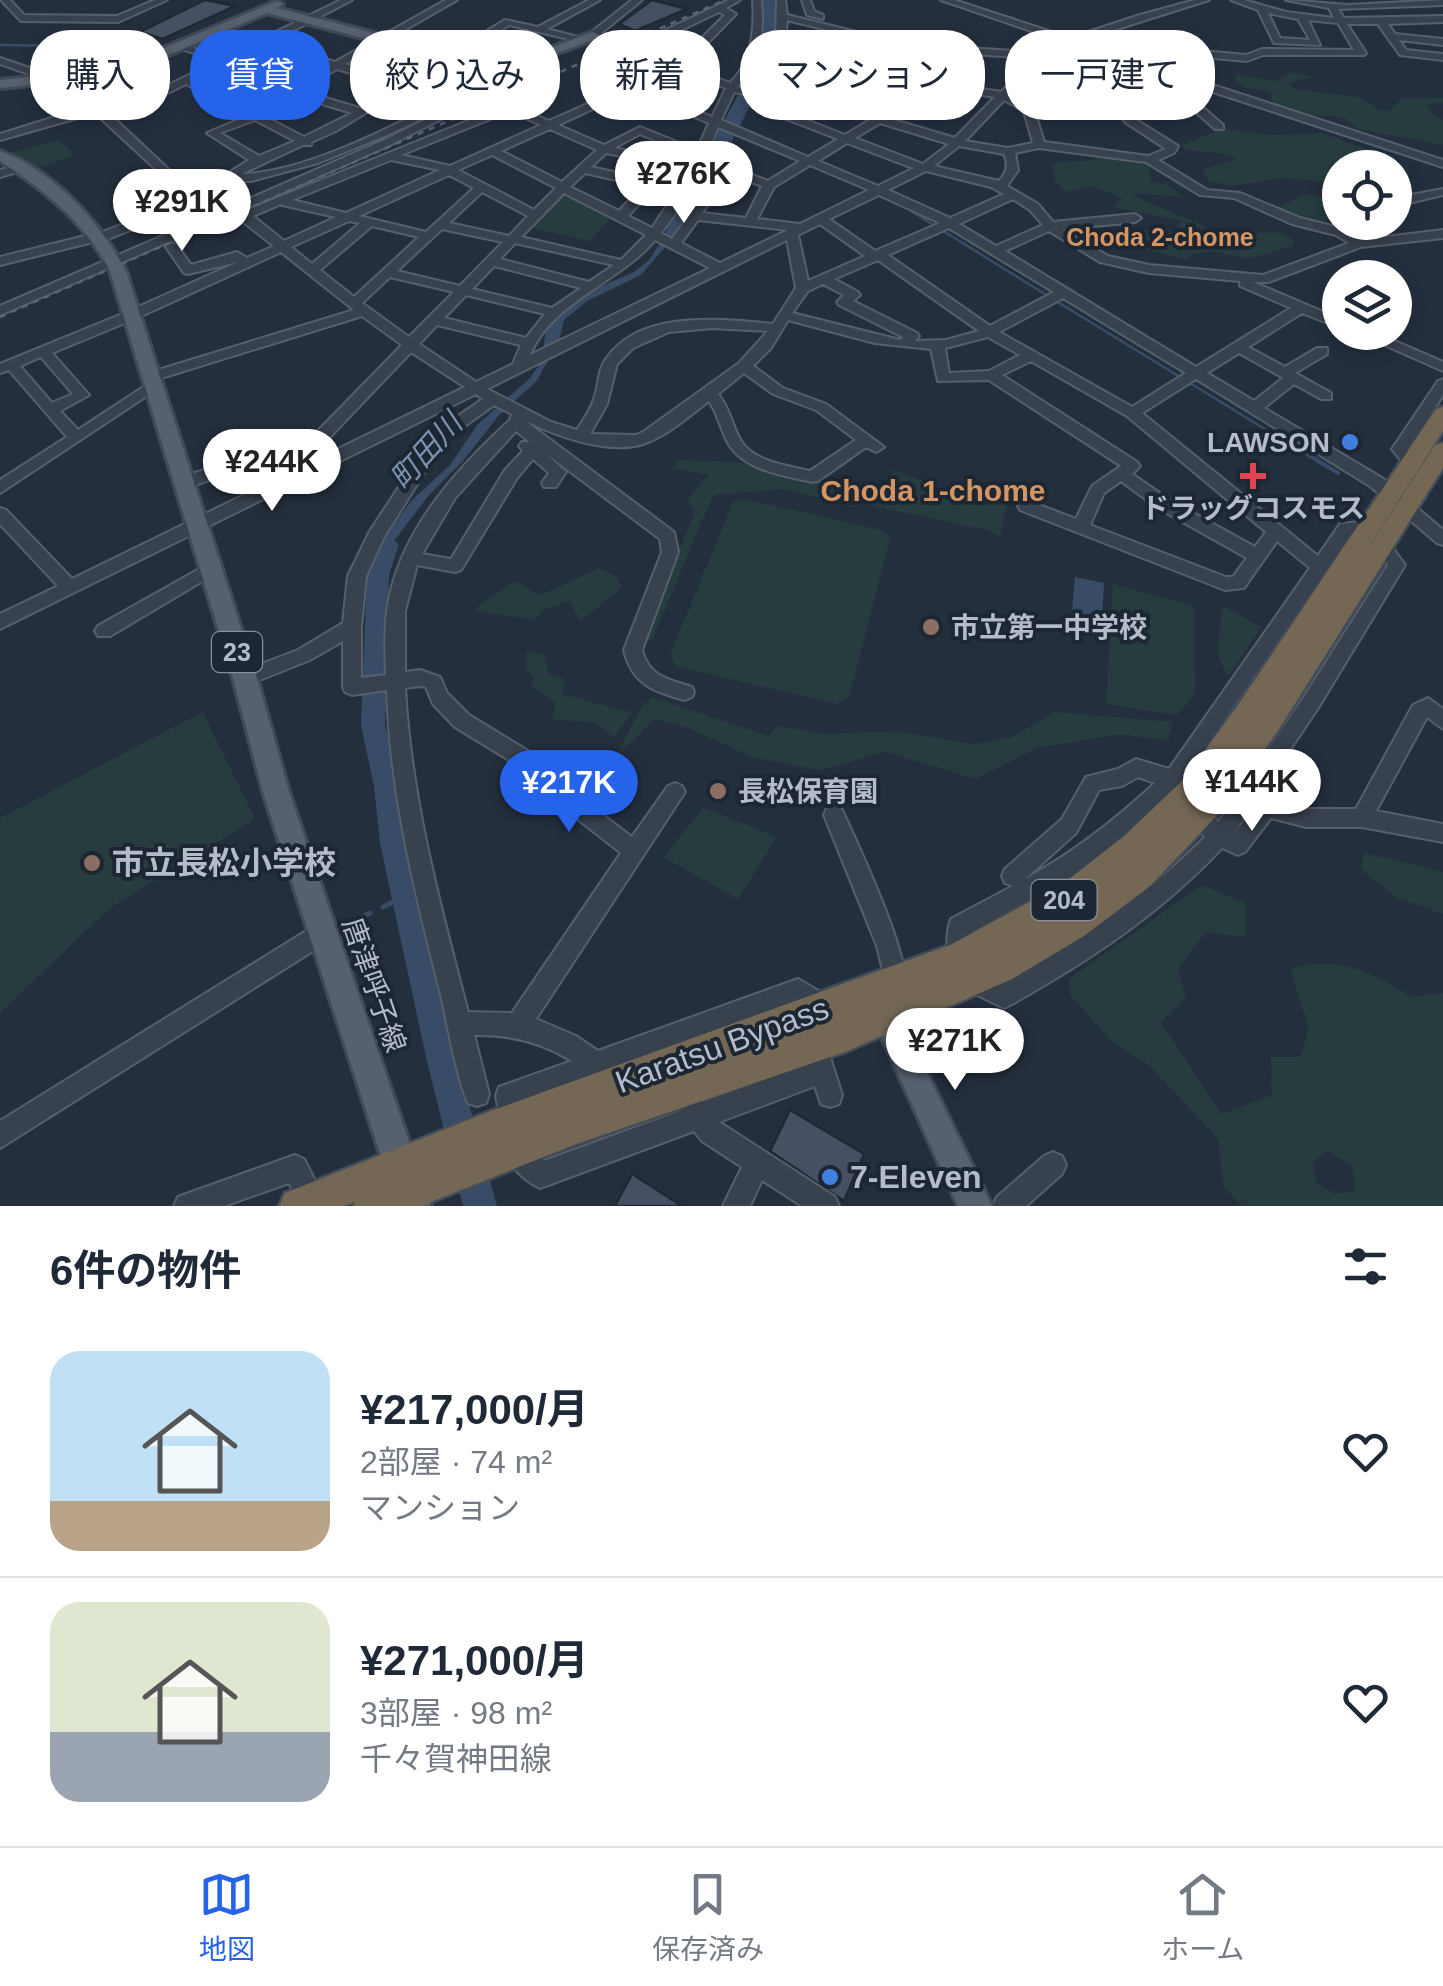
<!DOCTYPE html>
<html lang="ja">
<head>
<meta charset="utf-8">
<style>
	:root { --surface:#fff; --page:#f6f6f7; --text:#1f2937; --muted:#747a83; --line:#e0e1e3; --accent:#2563eb }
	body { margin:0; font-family:Arial,"Noto Sans JP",sans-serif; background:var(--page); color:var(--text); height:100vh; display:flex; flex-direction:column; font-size:38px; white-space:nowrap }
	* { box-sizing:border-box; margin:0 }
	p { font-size:32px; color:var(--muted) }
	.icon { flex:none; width:55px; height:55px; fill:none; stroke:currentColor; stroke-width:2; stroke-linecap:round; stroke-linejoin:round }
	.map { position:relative; height:1206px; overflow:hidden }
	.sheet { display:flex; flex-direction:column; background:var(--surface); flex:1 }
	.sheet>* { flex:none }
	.hud { position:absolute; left:30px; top:30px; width:1385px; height:90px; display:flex; gap:20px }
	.fabs { position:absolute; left:1322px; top:150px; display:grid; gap:20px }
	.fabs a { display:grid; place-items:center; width:90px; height:90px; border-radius:50%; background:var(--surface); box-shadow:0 5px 15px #0003; font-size:50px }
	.price { position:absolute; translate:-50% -85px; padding:0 22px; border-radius:35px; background:#fff; color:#222; font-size:32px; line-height:65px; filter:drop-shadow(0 2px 5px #0008) }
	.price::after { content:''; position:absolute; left:50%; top:60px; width:30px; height:22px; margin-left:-15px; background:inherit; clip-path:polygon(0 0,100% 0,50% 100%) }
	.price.active { background:var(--accent); color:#fff }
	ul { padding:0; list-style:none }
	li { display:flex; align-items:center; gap:30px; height:250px; padding:0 50px }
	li+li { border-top:2px solid var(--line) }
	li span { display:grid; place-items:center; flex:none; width:280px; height:200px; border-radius:30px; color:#555 }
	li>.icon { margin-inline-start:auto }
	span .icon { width:120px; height:120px; fill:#fffc; stroke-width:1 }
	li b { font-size:42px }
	h2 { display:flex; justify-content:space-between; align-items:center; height:120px; padding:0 50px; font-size:42px }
	.pill { padding:0 35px; border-radius:40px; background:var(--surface); box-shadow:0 5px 15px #0003; font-size:35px; line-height:90px }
	.pill.active { background:var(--accent); color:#fff }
	.tabs { display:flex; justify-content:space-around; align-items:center; height:140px; border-top:2px solid var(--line); background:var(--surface); font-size:28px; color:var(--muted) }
	.tabs a { display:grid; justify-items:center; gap:5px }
	.tabs .active { color:var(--accent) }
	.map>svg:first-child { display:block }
	.green { fill:#263c3f; fill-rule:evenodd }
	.water { fill:#394c67 }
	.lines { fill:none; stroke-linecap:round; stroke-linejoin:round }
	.stream-far2 { stroke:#394c67; stroke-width:2.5 }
	.stream-far1 { stroke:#394c67; stroke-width:4 }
	.stream { stroke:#394c67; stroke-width:5 }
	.river { fill:#394c67; fill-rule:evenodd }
	.building { fill:#455162; stroke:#1f2835; stroke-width:2.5 }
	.minor-casing { stroke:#565f6c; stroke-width:4 }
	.major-casing { stroke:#414a57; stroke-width:6 }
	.highway-casing { stroke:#434c59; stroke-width:5 }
	.minor { fill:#38414e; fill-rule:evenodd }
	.major { fill:#56606e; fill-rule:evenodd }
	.highway { fill:#746855; fill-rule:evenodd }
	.rail { stroke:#5a6575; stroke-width:2.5; stroke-dasharray:6 6; stroke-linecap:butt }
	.shop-dot { fill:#3f7fe0; stroke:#1d2633; stroke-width:4 }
	.health-dot { fill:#e0444e; stroke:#1d2633; stroke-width:4 }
	.education-dot { fill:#8d6e63; stroke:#1d2633; stroke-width:4 }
	.labels { text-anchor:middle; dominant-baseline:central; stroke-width:8; stroke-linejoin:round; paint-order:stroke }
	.far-neighbourhood-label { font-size:25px; font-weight:bold; fill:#d59563; stroke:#1d2633 }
	.shield { fill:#1d2633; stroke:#878f9c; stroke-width:2.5 }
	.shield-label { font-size:25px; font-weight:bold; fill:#b4bcc9 }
	.poi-label { font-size:28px; font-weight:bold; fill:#b4bcc9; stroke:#1d2633; text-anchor:start }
	.street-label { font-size:28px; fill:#b4bcc9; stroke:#1d2633 }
	.water-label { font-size:30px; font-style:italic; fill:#7c92b1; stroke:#1d2633 }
	.neighbourhood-label { font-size:30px; font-weight:bold; fill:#d59563; stroke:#1d2633 }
	.near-poi-label { font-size:32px; font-weight:bold; fill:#b4bcc9; stroke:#1d2633; text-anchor:start }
	.near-street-label { font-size:32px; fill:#b4bcc9; stroke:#1d2633 }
</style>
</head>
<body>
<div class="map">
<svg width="1443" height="1206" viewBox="0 0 1443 1206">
	<rect width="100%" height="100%" fill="#242f3e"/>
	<path class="green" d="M1293,72L1313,77L1291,83L1292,89L1358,97L1380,110L1390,111L1401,99L1443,98V103L1427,104L1433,115L1443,120V145L1357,129C1342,111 1332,118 1312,115C1299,114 1284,106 1272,102L1271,92L1247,88L1235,81L1236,74L1277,81Z
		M1221,129L1274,135L1322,133L1390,158L1389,165L1340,168V177L1327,182L1280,178L1232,186L1210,181L1202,174L1205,169L1236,159C1218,148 1199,156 1180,146Z
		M59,140L75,155L36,169L11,153Z
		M1094,153L1150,162L1151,181L1168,185L1183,197L1132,193L1140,199L1231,237L1267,232L1281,233L1295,241L1293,246L1247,259L1213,251L1194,253L1187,260L1126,244L1094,231L1118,233L1128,228L1173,233L1182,221L1117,208L1115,205L1122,198L1091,186L1065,192L1055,181L1052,165C1068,158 1082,165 1097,158Z
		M563,194L611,218L590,241L528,227Z
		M1306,194L1340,200V215C1318,227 1299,223 1279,207Z
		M679,460L737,462L898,504L905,493L886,477L896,470L947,491L956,481L1008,502L1000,536L987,530L862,504L856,507L783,489L713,495L652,640L645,639V632L695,511L687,499L709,475L673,468Z
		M745,499L885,531L890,538L849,698L836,704L676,666L670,655L733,502Z
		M599,568L618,577L622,588L580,621L569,601L545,609L534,620L473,610L515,581L540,596Z
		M1113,584L1194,606L1195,694L1177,715L1106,704Z
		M1223,606L1261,627L1228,677L1217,652Z
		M527,650L544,655L549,675L565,679L562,694L632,713L614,737L595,723L552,719L556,703L531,686L535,679L526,669Z
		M653,697L768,736L778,726L826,734L897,731L974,744L1010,738L1055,712L1172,722L1168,741L1120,734L1037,748L976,779L886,752L819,770L752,757L688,728L653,719L632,743L619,750L643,705Z
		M203,712L255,819L111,907L0,1013V818Z
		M704,808L777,837L738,899L663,857Z
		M1364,853L1443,872V914L1397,898L1361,869Z
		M1202,885L1245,903L1246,937L1205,932L1178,970L1186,997L1161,1022L1221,1114L1272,1095L1271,1057H1301L1309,1028L1290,969C1335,954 1373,972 1411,997L1443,993V1206H1242L1224,1187L1218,1139L1148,1064L1114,1044L1070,995V978ZM1327,1151L1353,1166L1354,1191L1334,1194L1316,1182L1313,1161Z"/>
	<path class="water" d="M762,0H777L781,19L770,67L704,195L688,211L671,240L641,275L587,301L564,320L559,341L536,382L499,415L463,461L429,495L394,541L378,575L384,539L411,501L450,465L478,424L530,378L541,362L547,325L592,290L634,272L649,260L664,237L668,226L702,179L715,138L752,69L763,34Z
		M1075,577L1104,583L1102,618L1072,612Z"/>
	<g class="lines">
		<path class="stream-far2" d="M0,45L150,47L147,48L156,51L165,46
			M911,211L1048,296
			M1056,301L1291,445"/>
		<path class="stream-far1" d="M1287,442L1338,473"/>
		<path class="stream" d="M383,907L407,895
			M339,928L370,913"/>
		<path class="river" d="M388,536L399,544L389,575L385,725L400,786L406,843L456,1057L497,1206H463L426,1057L380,843L374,786L361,725L367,575L377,544Z"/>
	</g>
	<path class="building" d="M205,0L235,6L163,39L140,32Z
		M652,0L687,9L635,31L619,24Z
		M790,1110L864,1154L844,1201L770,1151Z
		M632,1174L682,1206H615Z"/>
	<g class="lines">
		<g class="minor-casing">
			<path id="minor" d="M1,0H10L24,15L117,16L155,0H167L118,22L21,21Z
				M341,0H352L271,42L335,62L446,0H457L345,64L402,82L505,20L538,27L589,0H600L547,29L586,39V43L509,25L336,131L311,142V145H303L241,174C309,173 403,120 465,90H473L485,97L390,145L243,210L245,211L510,104L549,121L632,84L712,117L726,88L633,53L605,66L597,64L625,50L621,48V44L632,46L729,0H740L726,8L736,14L685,66L730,83C752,62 755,29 753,0H761C764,31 761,64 737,87L758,90L776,41L777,0H785L787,15L906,44L1044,53L1063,42L941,0H954L1070,38L1140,15L1195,0H1209L1079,41L1123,55L1191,50L1246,55L1262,49L1354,50L1338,23L1308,20L1320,45L1274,43L1258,10L1231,0H1244L1286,12L1334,18L1329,8L1286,0L1348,5L1443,0V5L1338,9L1344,18L1443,16V22L1388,24L1395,34L1443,39V45L1399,40L1406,50L1443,54V60L1400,55L1378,24H1347L1366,53L1364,55H1263L1247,61L1191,56L1133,59L1443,160V167L1210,91L1191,101L1198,103L1223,125V129H1215L1190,107L1181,104L1128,108L1133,118L1178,146L1174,153L1158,160L1207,190L1240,193L1300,218L1344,229L1361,240L1443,230V238L1361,247L1269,282H1253L1340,319V328L1302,313L1248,347L1285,367L1317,348H1327V354L1295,373L1331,393V399H1321L1294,384L1264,408L1382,478L1443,530V545L1437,543L1370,486L1196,379L1142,413L1318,556L1340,524L1371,521L1379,527L1371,533L1351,534L1187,775L1191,782L1188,788L1176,789L1134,829L1072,876L970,933V958L967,966L959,969L951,966C946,953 946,933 951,919L1013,886L1005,883L1002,876L1005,869L1062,819L1086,777L1118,769L1136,759L1169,769L1310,568L1277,541L1244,588L1225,590L1020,510L1018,506L1026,500L1076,519L1092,486L1121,466L989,380L938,381L931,349L875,343L788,320L771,348L753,366L783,388L826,404L884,447L876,452L866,447L818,481L812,482C782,475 740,470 726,439C720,426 717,413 709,401C689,416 667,436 643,444C608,455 556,436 524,420L674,532L678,552L642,650C649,677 668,679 692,687L694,692L692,697L685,700C654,692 632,684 624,650L662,552L660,539L544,452L566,472L556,487H544L542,483L549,473L533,459L517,478L461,570L455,572L417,565L405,611V672L420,670L440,677L447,693L469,715L546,762L553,777L632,837L668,786L675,783L682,786L685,792L536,1019L576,1036L598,1051L798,979L832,999L836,1007L832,1015L824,1019L796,1003L608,1072L598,1078L595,1077L521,1103L523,1121L520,1130L511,1133L502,1130L496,1096L499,1087L572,1061C541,1042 510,1034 474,1035L489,1094L486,1103L477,1106L468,1103C454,1068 449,1028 440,991C415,892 390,793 387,690L352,695L345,692L343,687V641L310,660L252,683L245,686L238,683L236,678L238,673L298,650L343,623L348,576L370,531L435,432L483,399L476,394L0,629V614L58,586L0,524V508L6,510L72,579L465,387L411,352L327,440L189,487H177L175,483L177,479L317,432L402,345L362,316L155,380H145V374L354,310L281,252L137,318L52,353L89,395L60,411L78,430L148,384L153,382L160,387L0,493V480L67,437L9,370L0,373V364L127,312L238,262L188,274L184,273L166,247L168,244H176L191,265L237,252L247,258L274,246L233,214L0,315V306L225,209L206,198L194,205L113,237L0,265V257L105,231L188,199L95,113L0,140V134L93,105L61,85L0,64V58L68,81L104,104L164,87L218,61L179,48V44L225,57ZM719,12L725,15L677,63L641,49ZM1268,13L1298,19L1310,40L1280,38ZM787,20L860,38L857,58L864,73L836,74L778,66L785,41ZM869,41L906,50L1036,58L1001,92L874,72L867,58ZM1072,45L1200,87L1180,98L1057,108L1031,106L1009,94L1047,59ZM263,46L328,66L289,87L220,67ZM337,69L395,86L359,108L299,90ZM212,71L352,113L304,137L194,80ZM776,71L836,80L878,78L915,84L877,115L836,103L767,92ZM186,84L247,116L207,133L249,160L195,194L105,110L172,91ZM925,86L995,97L955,138L887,118ZM632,91L709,123L697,150L640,127L604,145L558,125ZM734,92L755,96L753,106L838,139L808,157L721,120ZM469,96L472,97L382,141L235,205L214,193L230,181H251L318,163L387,135ZM765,97L835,109L870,120L845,135L763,103ZM1004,100L1024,111L1033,143L1008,148L965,141ZM1118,109L1125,122L1166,149L1148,156L1044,142L1035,113L1057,114ZM510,111L541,125L450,166L401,155ZM255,120L295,141L259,156L220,133ZM880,123L949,144L923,164L855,138ZM718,127L800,161L768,181L731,167H723L672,239L661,233L691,192L689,190L703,168L701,166ZM550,129L597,150L562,182L501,151ZM640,134L694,157L691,163L614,148ZM847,143L910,167L914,168L878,186L818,161ZM959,146L1004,154C1009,164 1007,173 999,181L934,166ZM1039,148L1146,162L1200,195L1234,198L1292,224L1336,235L1349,243L1263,275L1149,265L1108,256L1062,229L1135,222L1141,218L1135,214L1053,222L1038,204L1007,186L1018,170L1015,153ZM606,153L688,169L679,187L591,167ZM492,155L556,188L534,210L458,170ZM391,160L440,170L346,213L292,200ZM810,165L869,190L800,224L757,219L774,187ZM926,171L991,187L1004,194L950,218L888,190ZM585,173L643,186L619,211L570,187ZM729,174L762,186L746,218L702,213ZM449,175L474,188L426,232L359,216ZM654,188L675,193L652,228L628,216ZM482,192L528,216L509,236L449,223ZM564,193L646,235L621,260L521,237ZM879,195L940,223L875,251L829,219ZM1013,199L1030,210L1043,225L996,246L959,224ZM281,204L282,205L336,217L284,241L253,216ZM698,220L788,230L720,263L681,243ZM349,221L360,223L312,264L291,247ZM820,224L865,256L808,281L798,235ZM372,226L419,237L354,297L320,270ZM949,228L1054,292L990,326L888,255ZM442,229L503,242L460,286L397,271ZM1049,231L1100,262L1149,273L1240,281V286L1291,308L1196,367L1005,251ZM655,240L710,268L530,355C552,301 619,283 655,240ZM787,240L796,288L773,324C721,319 640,309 606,359C598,370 599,383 595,396C592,408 584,419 577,430L551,422L487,389ZM515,243L614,265L589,282L500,259ZM878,260L979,331L946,340L915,341L919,336L917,333L853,301L860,295L858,292L834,279ZM494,266L581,288L552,308L472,289ZM390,277L454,292L409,337L362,303ZM823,284L844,295L837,302L839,305L903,337L900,340L792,313L808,291ZM466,295L545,314L526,338L444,318ZM1063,298L1186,373L1132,407L999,332ZM437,325L521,345L513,364L476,382L419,344ZM712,328L768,331L739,363L643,432L636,435L590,434L607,404L617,364L633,348L669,332ZM988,337L1020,355L989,371L949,373L945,348ZM1239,353L1280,376L1283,378L1254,401L1207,373ZM41,357L73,394L52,403L20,366ZM1031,361L1127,416L1266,532L1255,547L1168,499L1132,474L1140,466L1137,462L1002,375ZM744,373L773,394L816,410L856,440L810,471C789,466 757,462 743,444C732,429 731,409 718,394ZM494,405L512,414L510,420C460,466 408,522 391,590C384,617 385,647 386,675L361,678V627L366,576L384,537L445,440ZM516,431L530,442H522L519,446L523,451L505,470L451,559L422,554L455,498ZM1121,481L1156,507L1247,558L1233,577H1226L1090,525L1104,493ZM420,686L426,687L433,704L455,727L532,774L539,789L621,853L512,1013L468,1012C440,905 411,798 405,688ZM1138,777L1155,783C1115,820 1073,853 1025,879L1076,833L1099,790L1122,786Z
				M632,0H642L595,38H589V34Z
				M802,0H810L814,11L823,15V19L807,15Z
				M20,165L26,168L24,170L0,177V170Z
				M1443,189V195L1395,206V198Z
				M1355,332H1374L1443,362V371Z
				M1443,379V395L1408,449L1420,464L1417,468H1407L1392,449L1438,381Z
				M1382,540L1388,542L1405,565L1318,708L1234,833L1260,802L1267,799L1306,809H1356L1413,705L1428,698L1443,709V729L1427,717L1376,811L1443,824V842L1362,827H1306L1271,818L1245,852L1238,855L1222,848C1161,913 1089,961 1012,1004L1004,1008L965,989L962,981L965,973L973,970L1003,984C1077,943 1146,897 1205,837L1190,817L1193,810L1200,808L1207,810L1218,822L1226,812L1304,697L1388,565L1374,546Z
				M210,563L216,565L219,569L216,573L110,636H98L95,631L98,626Z
				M834,806L841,808C856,840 915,965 904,991L896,994L888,991L877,946L824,815L827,808Z
				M324,920L332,923L335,931L332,939L0,1148V1121Z
				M820,1051L829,1054L842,1095L839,1104L830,1107L821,1104L815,1086L719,1122L835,1197L839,1206H802L762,1180L750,1206H723L742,1167L702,1141L694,1131L540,1188C524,1181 508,1164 501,1148L505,1139L514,1135L523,1139L544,1161L681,1111L683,1099L692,1096L703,1102L808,1064L811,1054Z
				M1053,1152L1062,1156L1066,1165L1062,1174L1026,1206H993L997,1197L1044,1156Z
				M295,1155L304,1159L325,1201L323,1206H301L289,1183L224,1206H174L178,1197Z"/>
		</g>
		<g class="major-casing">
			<path id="major" d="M277,1L283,4L277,8L471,58L550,48L592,32L619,42L613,46L593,40L552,55L471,66L267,13L145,65L80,80L0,88V80L80,72L137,59Z
				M0,151C54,171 100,222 126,271L257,678L289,792L431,1206H397L263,792L233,678L110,271C84,221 46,192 0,161Z
				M891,989L902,993L906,1004L903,1018L913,1044L992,1206H958L873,1018L880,993Z"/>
		</g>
		<g class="highway-casing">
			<path id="highway" d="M1443,407V431L1344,586L1435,445L1443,443V468L1279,729L1225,807L1151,885L1084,936L1012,979L845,1052L576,1144L421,1206H353L355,1202L344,1206H279L285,1193L488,1112L950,945L1063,884L1124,836L1184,779L1236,708L1436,409Z"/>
		</g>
		<use href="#minor" class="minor"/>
		<use href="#major" class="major"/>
		<use href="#highway" class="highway"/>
		<path class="rail" d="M0,317L725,0"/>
	</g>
	<g class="shop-dot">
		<circle cx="1350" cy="442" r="10"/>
		<circle cx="830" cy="1177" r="10"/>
	</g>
	<path class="health-dot" d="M1248 461h10v10h10v10h-10v10h-10v-10h-10v-10h10z"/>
	<g class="education-dot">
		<circle cx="931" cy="627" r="10"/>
		<circle cx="718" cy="791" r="10"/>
		<circle cx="92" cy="863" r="10"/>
	</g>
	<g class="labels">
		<g class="far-neighbourhood-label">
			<text x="1160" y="237">Choda 2-chome</text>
		</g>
		<g class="shield">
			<rect x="212" y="632" width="50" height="40" rx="8"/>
			<rect x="1031.5" y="880" width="65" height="40" rx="8"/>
		</g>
		<g class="shield-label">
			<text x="237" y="652">23</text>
			<text x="1064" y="900">204</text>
		</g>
		<g class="poi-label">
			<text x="1330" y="442" text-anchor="end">LAWSON</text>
			<text x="1253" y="508" text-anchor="middle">ドラッグコスモス</text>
			<text x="951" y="627">市立第一中学校</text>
			<text x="738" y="791">長松保育園</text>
		</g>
		<g class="street-label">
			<text transform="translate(374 985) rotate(71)">唐津呼子線</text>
		</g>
		<g class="water-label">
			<text transform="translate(426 451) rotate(-48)">町田川</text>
		</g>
		<g class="neighbourhood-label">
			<text x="933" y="490">Choda 1-chome</text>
		</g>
		<g class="near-poi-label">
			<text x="112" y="863">市立長松小学校</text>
			<text x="850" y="1177">7-Eleven</text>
		</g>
		<g class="near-street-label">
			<text transform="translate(722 1045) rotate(-20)">Karatsu Bypass</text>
		</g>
	</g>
</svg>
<div class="fabs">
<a><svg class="icon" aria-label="locate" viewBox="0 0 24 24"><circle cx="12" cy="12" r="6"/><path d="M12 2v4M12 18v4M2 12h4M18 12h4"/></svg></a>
<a><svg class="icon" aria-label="layers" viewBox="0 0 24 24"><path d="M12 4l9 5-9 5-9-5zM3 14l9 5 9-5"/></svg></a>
</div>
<b class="price" style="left:684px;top:226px">¥276K</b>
<b class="price" style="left:182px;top:254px">¥291K</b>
<b class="price" style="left:272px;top:514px">¥244K</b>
<b class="price" style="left:1252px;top:834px">¥144K</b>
<b class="price active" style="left:569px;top:835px">¥217K</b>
<b class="price" style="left:955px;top:1093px">¥271K</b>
<div class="hud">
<a class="pill">購入</a>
<a class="pill active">賃貸</a>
<a class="pill">絞り込み</a>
<a class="pill">新着</a>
<a class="pill">マンション</a>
<a class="pill">一戸建て</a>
</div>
</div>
<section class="sheet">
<h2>6件の物件<svg class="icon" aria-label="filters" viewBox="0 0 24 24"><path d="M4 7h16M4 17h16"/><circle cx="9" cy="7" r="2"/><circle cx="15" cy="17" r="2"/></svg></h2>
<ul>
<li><span style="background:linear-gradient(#bfe0f5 75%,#b9a48a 0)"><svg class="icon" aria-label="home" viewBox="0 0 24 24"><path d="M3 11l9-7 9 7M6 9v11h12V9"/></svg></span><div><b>¥217,000/月</b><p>2部屋 · 74 m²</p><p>マンション</p></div><svg class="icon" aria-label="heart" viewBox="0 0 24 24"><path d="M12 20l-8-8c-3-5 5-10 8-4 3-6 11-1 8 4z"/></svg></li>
<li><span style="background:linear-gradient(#dfe7d0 65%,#9aa5b1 0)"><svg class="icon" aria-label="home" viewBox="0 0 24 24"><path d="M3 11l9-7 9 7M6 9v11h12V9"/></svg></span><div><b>¥271,000/月</b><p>3部屋 · 98 m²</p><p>千々賀神田線</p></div><svg class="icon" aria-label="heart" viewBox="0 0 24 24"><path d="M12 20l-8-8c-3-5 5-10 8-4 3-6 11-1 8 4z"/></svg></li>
</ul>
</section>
<nav class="tabs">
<a class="active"><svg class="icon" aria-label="map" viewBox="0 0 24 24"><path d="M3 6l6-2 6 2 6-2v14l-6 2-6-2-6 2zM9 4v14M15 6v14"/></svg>地図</a>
<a><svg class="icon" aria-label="saved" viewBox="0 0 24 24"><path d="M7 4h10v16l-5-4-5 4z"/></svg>保存済み</a>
<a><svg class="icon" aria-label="home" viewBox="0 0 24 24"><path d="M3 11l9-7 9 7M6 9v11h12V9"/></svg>ホーム</a>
</nav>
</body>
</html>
